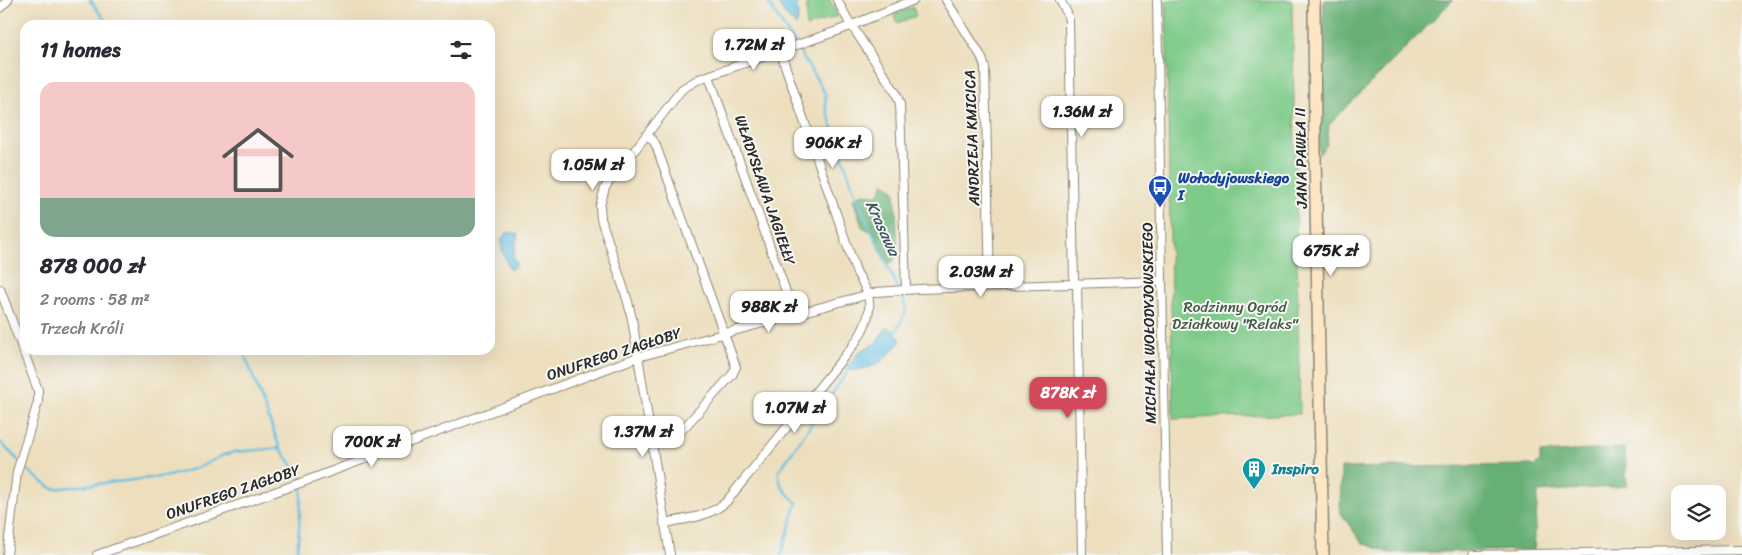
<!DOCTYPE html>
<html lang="en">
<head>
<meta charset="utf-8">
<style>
	:root { --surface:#fff; --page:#f7f7f7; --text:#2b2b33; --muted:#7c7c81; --accent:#d1495b }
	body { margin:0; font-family:Sriracha,sans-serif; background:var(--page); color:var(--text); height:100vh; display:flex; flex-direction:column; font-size:19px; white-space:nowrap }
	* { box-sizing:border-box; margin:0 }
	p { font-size:16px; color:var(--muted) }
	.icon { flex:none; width:28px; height:28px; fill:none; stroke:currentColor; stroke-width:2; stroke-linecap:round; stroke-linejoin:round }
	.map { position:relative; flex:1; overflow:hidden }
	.sheet { position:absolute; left:20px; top:20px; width:475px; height:335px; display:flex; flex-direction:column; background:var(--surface); border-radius:15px; box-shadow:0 5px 20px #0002 }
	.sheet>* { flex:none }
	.controls { position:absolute; left:1671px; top:485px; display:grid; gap:10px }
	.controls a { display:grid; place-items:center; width:55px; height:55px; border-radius:10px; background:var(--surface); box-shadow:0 5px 20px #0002; font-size:25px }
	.price { position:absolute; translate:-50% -42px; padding:0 11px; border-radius:10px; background:#fff; color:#222; font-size:16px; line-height:32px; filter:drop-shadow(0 1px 2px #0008) }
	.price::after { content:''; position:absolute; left:50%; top:30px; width:15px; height:11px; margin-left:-8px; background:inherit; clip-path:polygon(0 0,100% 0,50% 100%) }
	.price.on { background:var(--accent); color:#fff }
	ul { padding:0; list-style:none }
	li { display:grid; align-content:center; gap:10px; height:265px; padding:0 20px }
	li span { display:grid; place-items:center; height:155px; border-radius:15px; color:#555 }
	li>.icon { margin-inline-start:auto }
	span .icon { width:90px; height:90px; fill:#fffc; stroke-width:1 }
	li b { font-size:21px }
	h2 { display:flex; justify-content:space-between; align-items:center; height:60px; padding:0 20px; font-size:21px }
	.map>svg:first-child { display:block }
	.green { fill:#7ecb89; stroke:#547b5a }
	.forest { fill:#66af75; stroke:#486d50 }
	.water { fill:#64bfe2; stroke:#487586 }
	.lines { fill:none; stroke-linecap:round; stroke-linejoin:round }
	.stream { stroke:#64bfe2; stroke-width:2.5 }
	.street-casing { stroke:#8c8574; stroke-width:10 }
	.secondary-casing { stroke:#8c8574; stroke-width:14 }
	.street { stroke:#fff; stroke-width:8 }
	.secondary { stroke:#fce6c4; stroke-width:11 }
	.labels { text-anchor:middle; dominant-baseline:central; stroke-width:4; stroke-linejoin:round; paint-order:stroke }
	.street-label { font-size:15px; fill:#2b2b2b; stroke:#f6f6f2 }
	.transit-label { font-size:15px; font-weight:bold; fill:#164399; stroke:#f6f6f2; text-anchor:start }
	.park-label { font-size:15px; fill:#445b47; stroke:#f6f6f2 }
	.culture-label { font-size:15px; font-weight:bold; fill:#0d838f; stroke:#f6f6f2; text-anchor:start }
	.water-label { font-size:16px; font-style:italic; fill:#3c5762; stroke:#f6f6f2 }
</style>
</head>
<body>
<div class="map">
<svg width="1742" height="555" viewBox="0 0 1742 555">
	<rect width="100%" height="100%" fill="#f6f6f2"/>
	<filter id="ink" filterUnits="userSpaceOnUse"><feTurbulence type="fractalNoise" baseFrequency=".02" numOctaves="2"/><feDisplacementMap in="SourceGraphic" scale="10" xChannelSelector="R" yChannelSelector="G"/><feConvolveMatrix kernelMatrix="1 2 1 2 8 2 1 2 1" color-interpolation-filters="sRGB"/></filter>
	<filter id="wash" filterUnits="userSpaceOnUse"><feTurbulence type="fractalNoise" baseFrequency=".0096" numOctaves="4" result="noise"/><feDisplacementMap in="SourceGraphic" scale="20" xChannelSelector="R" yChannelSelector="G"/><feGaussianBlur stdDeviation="1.12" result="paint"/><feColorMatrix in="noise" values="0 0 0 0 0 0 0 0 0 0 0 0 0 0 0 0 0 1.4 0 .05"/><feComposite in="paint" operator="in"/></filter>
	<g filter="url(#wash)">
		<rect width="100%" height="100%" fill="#eddfbe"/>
		<path class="green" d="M807,0H830L838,16L806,27Z
			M1166,0H1292L1300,414L1173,419Z
			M913,7L916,16L897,23L894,15Z"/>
		<path class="forest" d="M1324,0H1453L1329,125L1327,145L1319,154V116Z
			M884,182L895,191L898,246L894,261L887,264L872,232L862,227L853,198L863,194L878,195Z
			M1625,448L1627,486L1538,492L1534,550L1390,553L1362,543L1340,512L1341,468L1532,465L1534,467L1540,462V453Z"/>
		<path class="water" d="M776,0H798C796,9 800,18 796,26L785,15Z
			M510,232L518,234L513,257L517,265L510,270C505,258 493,237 510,232Z
			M887,327L896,332L901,341C880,364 880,367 848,371L846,369L860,351L876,343Z"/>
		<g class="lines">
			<path class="stream" d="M90,0L109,25
				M766,0L788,33L825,93L826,108L858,202L904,301L906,311L896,332
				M243,350L280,448
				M0,442L18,460
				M27,469L37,478L53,489L168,476L200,467L223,455L235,452L280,448L301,477
				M297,555L302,487
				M781,555L797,503C787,493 778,487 779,471L848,371"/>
		</g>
	</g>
	<g filter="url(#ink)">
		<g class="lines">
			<g class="street-casing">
				<path id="street" d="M837,0L848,20L896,93L900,104L906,289
					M946,0L981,56L985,67L990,287
					M1060,0L1067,13L1069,21L1074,283
					M1157,0L1167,555
					M0,8L8,0
					M709,76L794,314
					M647,134L655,143L736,367L732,375L681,431L671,436L651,441
					M1077,283L1082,555
					M0,289L38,390V402L17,472L7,555
					M664,523C686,519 709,517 726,502L852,347C863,332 873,314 868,296C866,287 860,279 856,271L780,51
					M97,555L303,482L638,357L877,292L919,289L1161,281
					M670,555L632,319L628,302L601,219L600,206L605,188L613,175L634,151L682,89L699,79L840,30L914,0
					M1473,555L1742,550"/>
			</g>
			<g class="secondary-casing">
				<path id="secondary" d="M1314,0L1315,154L1323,555"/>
			</g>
			<use href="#street" class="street"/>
			<use href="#secondary" class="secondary"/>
		</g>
	</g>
	<defs>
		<g id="bus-pin" transform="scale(1.25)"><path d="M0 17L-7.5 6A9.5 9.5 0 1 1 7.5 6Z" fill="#1a4fb4" stroke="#f6f6f2"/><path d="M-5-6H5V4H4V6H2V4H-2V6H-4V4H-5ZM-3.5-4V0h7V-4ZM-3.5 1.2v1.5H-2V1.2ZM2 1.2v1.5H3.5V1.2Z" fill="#fff"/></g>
		<g id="building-pin" transform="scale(1.25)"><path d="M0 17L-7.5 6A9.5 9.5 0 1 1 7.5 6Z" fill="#0f9aa8" stroke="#f6f6f2"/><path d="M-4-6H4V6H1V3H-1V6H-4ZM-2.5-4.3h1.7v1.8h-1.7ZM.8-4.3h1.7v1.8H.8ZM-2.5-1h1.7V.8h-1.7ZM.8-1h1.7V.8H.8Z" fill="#fff"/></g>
	</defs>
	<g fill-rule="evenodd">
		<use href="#bus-pin" x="1160" y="187"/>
		<use href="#building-pin" x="1254" y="469"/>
	</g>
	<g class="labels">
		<g class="street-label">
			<text transform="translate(972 138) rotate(-92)">ANDRZEJA KMICICA</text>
			<text transform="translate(1301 158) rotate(-91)">JANA PAWŁA II</text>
			<text transform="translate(765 190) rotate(71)">WŁADYSŁAWA JAGIEŁŁY</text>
			<text transform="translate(1149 323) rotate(-91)">MICHAŁA WOŁODYJOWSKIEGO</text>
			<text transform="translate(614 354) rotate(-18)">ONUFREGO ZAGŁOBY</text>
			<text transform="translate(233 492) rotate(-19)">ONUFREGO ZAGŁOBY</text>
		</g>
		<g class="transit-label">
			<text x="1178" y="178">Wołodyjowskiego<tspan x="1178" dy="17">I</tspan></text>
		</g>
		<g class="park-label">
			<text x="1235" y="307">Rodzinny Ogród<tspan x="1235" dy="17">Działkowy "Relaks"</tspan></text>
		</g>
		<g class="culture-label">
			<text x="1272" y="469">Inspiro</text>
		</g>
		<g class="water-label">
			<text transform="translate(883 228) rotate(65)">Krasawa</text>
		</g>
	</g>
</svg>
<div class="controls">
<a><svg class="icon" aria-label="layers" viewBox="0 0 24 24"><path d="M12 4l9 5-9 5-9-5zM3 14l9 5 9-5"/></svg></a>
</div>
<b class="price" style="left:754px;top:71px">1.72M zł</b>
<b class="price" style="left:1082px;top:138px">1.36M zł</b>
<b class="price" style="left:833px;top:169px">906K zł</b>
<b class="price" style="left:593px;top:191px">1.05M zł</b>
<b class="price" style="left:1331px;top:277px">675K zł</b>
<b class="price" style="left:981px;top:298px">2.03M zł</b>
<b class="price" style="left:769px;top:333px">988K zł</b>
<b class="price on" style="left:1068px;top:419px">878K zł</b>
<b class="price" style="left:795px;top:434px">1.07M zł</b>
<b class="price" style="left:643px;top:458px">1.37M zł</b>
<b class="price" style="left:372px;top:468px">700K zł</b>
<section class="sheet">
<h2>11 homes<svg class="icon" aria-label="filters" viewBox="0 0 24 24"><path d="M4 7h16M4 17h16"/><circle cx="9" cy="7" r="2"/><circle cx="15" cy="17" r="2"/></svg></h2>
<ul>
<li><span style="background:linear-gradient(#f6c9c9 75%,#7fa58c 0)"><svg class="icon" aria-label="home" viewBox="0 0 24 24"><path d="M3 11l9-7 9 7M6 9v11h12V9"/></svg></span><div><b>878 000 zł</b><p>2 rooms · 58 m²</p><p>Trzech Króli</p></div></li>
</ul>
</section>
</div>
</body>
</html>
